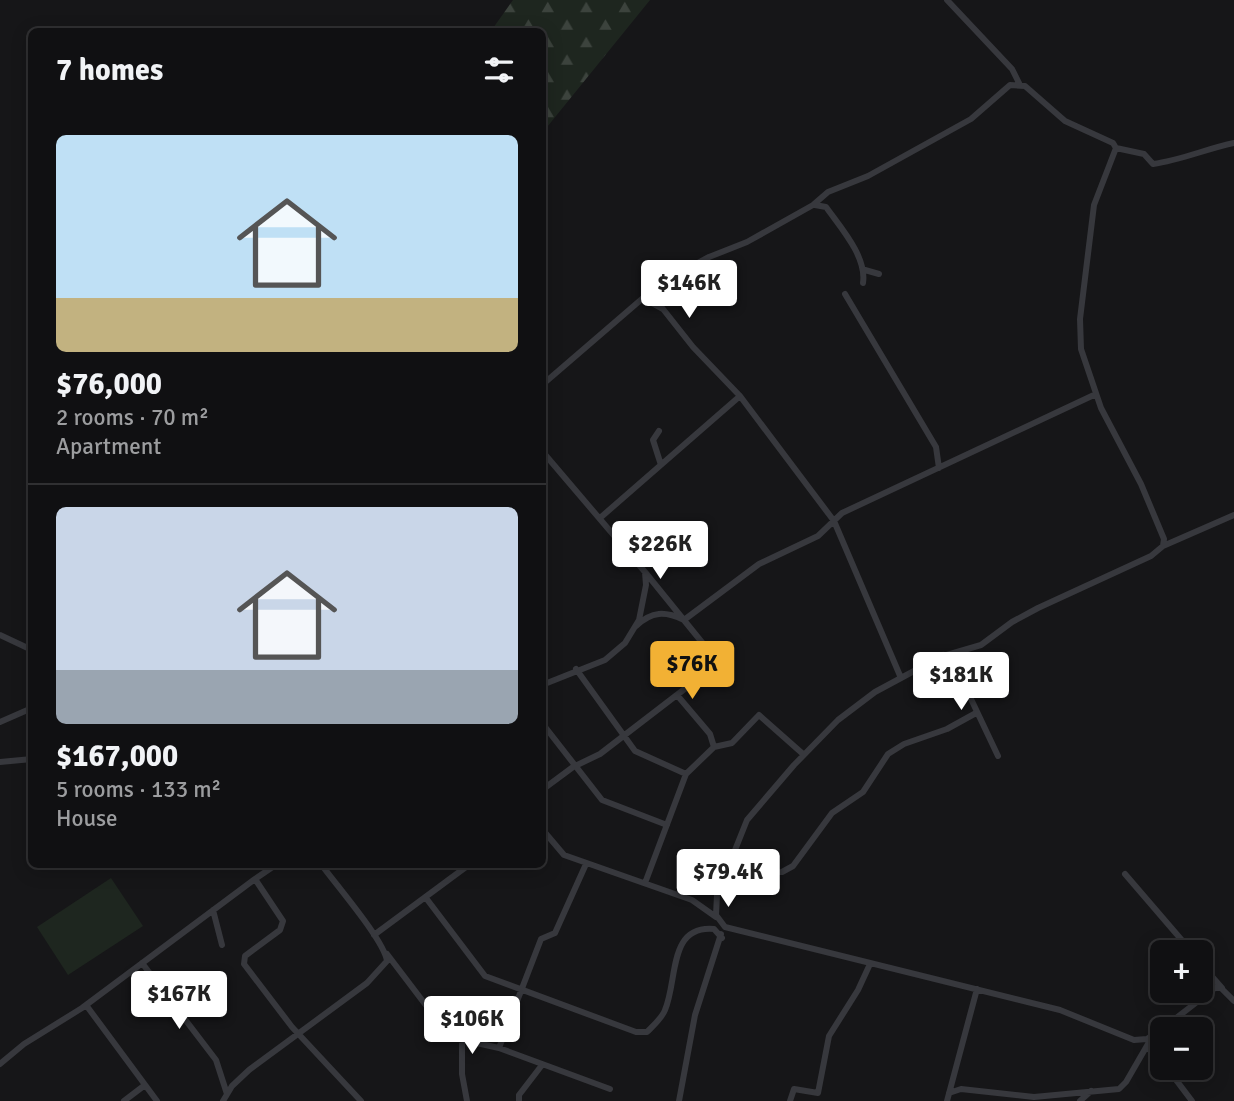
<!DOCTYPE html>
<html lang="en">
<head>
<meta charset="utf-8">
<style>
	:root { --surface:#101012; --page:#19191b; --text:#f1f3f6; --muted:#9c9d9f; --line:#303032; --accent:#f2b134 }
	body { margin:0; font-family:Signika,sans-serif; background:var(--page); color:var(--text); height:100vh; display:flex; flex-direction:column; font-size:26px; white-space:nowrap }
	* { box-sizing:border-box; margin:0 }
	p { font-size:23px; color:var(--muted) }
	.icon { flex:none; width:38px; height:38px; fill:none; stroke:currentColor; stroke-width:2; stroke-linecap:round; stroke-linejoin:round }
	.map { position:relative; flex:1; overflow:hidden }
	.details { position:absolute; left:28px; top:28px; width:518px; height:840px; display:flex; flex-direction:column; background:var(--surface); border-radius:10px; box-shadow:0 4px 18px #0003,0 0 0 2px var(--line) }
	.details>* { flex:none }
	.fabs { position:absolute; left:1150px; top:940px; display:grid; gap:14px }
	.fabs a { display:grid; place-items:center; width:63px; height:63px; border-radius:10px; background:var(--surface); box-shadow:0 4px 18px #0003,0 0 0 2px var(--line); font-size:35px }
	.price { position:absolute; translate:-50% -60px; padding:0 16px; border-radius:7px; background:#fff; color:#222; font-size:23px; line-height:46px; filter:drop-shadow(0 2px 4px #0008) }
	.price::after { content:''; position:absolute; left:50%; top:42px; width:21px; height:16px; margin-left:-10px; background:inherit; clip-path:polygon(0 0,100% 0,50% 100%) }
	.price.active { background:var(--accent); color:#111 }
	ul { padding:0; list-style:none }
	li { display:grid; align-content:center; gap:14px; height:371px; padding:0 28px }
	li+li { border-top:2px solid var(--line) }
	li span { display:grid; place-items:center; height:217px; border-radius:10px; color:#555 }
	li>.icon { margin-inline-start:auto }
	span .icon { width:126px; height:126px; fill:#fffc; stroke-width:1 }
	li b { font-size:30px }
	h2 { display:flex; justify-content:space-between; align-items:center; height:84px; padding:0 28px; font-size:30px }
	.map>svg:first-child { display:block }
	.forest { fill:url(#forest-firs) }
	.green { fill:#1e261f }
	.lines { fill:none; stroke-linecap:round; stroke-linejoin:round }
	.street { stroke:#37383d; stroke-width:6 }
</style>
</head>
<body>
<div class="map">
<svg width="1234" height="1101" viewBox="0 0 1234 1101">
	<defs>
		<pattern id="forest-firs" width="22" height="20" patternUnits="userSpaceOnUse" patternTransform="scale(1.75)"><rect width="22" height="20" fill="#1e261f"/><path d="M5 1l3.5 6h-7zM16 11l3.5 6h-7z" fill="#3c433d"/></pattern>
	</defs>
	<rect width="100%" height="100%" fill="#161618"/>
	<path class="forest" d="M513,0H650L543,132L542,32L491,31Z"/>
	<path class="green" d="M111,878L143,926L68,975L37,927Z"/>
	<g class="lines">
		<path class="street" d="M947,0L1012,69L1019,83
			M1116,148L1144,154L1153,164C1181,160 1206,149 1234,143
			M815,205L826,207C841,228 867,257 863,283
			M865,270L879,274
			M845,294L936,447L939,468
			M542,385L643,298L678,274L709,257L747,242L813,205L828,192L868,176L971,119L1010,85L1025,86L1065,121L1113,143L1116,148L1094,205L1080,319L1081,349L1101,408L1141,484L1164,539L1163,546L1151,556L1038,608L1012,622L981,645L940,657L875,692L838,720L794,765L747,820L717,895L716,915L725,927L1060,1010L1134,1040L1147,1039L1162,1029
			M740,396L834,521L901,678
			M659,431L653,440L661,465
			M542,451L645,572L646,585L639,620L625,643L605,660L542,685
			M600,518L740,396L693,347L663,309L643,298
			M1163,546L1234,515
			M636,626C652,611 665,611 684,620L759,564L818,536L842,513L1096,394
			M0,635L32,650
			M943,655L962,680L998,756
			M576,669L635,751L686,774
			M677,695L710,734L714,747
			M0,722L32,708
			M542,723L602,800L667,825
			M0,762L32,759
			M542,790L573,767L600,754L708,671L711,666L709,651L645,572
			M542,829L564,855L692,900L716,917
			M726,873L782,872L793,866L832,813L863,792L888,754L904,744L947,729L976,713
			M1125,874L1192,952
			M255,879L277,864
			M645,883L686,774L714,747L732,743L759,715L803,754
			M426,898L485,976L636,1032H647C654,1025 662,1018 665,1010C678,979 668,925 714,929L722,938
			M213,910L222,945
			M374,935L470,864
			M387,954L450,1037L499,1048L610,1089
			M142,963L216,1060L227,1094
			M1200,963L1222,988
			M86,1005L157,1101
			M1162,1029L1215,988H1221L1234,1001
			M462,1040V1074L467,1101
			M1147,1047L1162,1063
			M499,1048L541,939L555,933L586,864
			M0,1064L24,1044L82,1008L255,879L283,921L280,930L245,956L244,964L292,1027L361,1101
			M1167,1068L1192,1101
			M949,1093L961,1089L1034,1097L1119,1089L1126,1082L1152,1037
			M124,1101L145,1085
			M223,1101L232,1086L249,1070L367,983L387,961C384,940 336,885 321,864
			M519,1101V1095L542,1065
			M679,1101L695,1015L721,934
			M790,1101L794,1089L818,1093L829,1036L858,990L870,964
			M947,1101L977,989
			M1080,1101L1091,1091"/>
	</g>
</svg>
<div class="fabs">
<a>+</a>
<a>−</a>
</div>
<b class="price" style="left:689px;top:320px">$146K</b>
<b class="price" style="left:660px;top:581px">$226K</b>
<b class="price active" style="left:692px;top:701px">$76K</b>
<b class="price" style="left:961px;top:712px">$181K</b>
<b class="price" style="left:728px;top:909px">$79.4K</b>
<b class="price" style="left:179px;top:1031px">$167K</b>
<b class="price" style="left:472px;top:1056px">$106K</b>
<section class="details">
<h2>7 homes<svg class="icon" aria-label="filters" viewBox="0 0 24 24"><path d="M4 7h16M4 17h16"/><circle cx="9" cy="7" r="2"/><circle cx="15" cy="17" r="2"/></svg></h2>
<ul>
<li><span style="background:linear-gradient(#bfe0f5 75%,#c2b280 0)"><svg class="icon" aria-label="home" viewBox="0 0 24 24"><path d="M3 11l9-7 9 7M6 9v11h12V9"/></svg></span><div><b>$76,000</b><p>2 rooms · 70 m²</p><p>Apartment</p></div></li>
<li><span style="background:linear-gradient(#c9d6e8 75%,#9aa5b1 0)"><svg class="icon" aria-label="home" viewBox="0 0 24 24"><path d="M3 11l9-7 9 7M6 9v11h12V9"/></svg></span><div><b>$167,000</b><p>5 rooms · 133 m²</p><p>House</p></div></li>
</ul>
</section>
</div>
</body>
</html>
